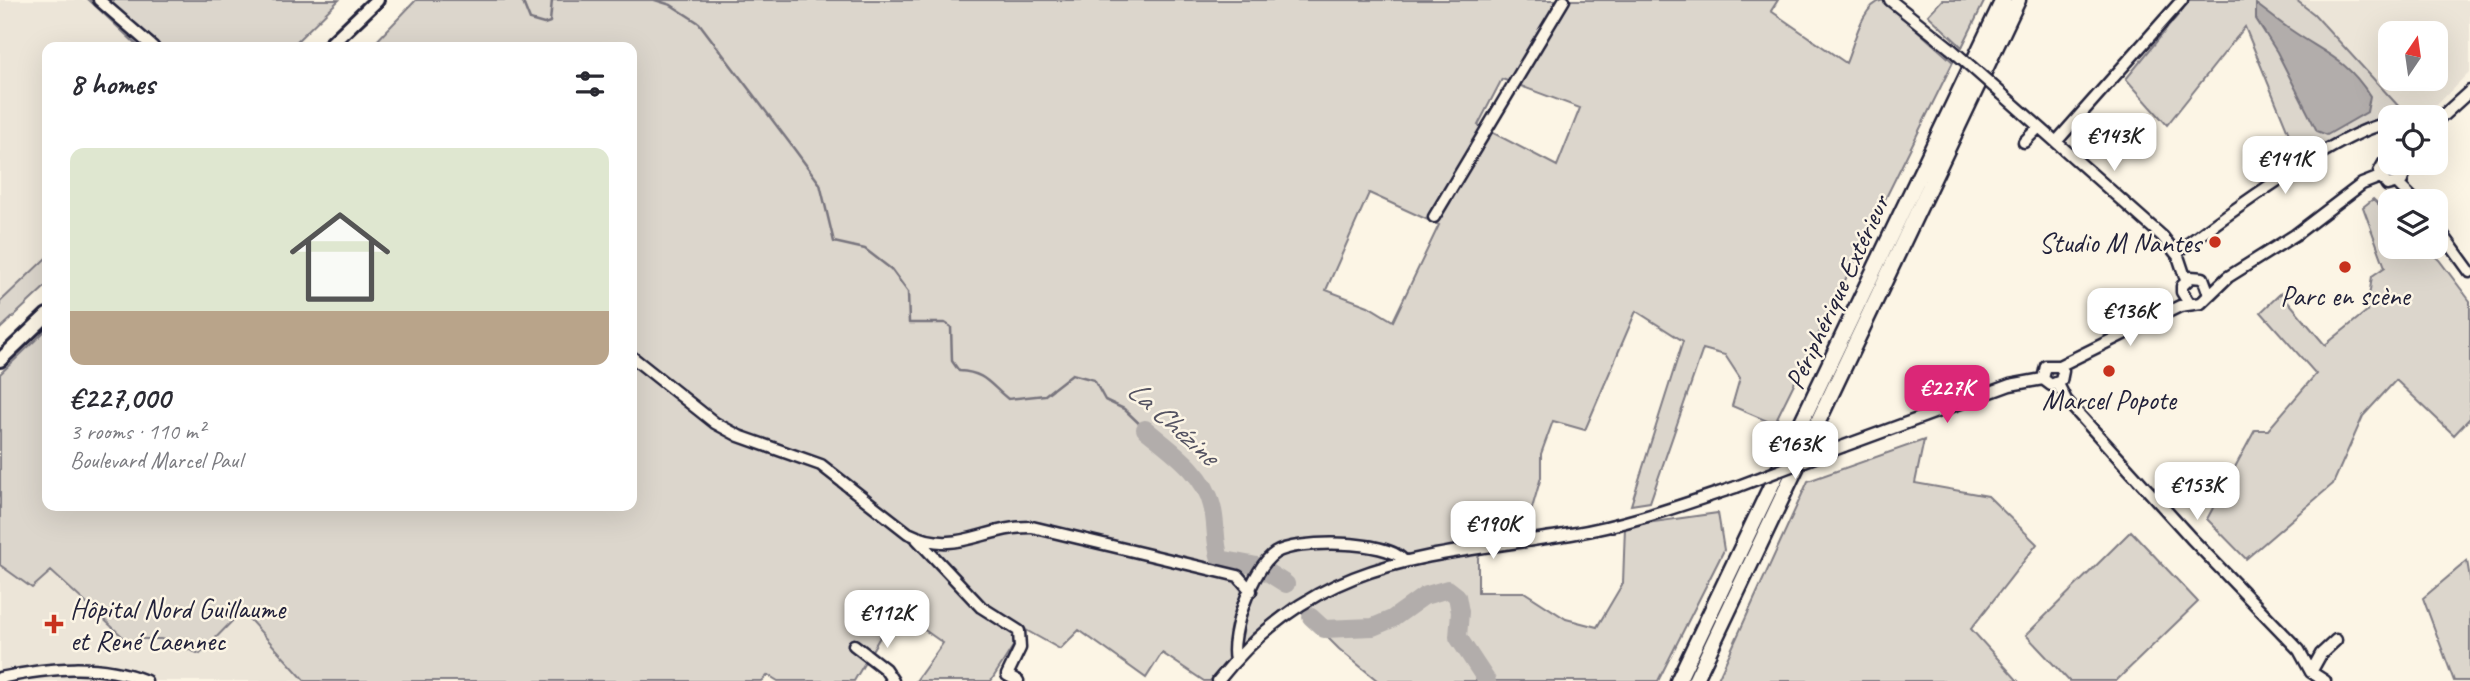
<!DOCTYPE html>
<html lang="en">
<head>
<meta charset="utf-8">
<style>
	:root { --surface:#fff; --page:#f7f7f7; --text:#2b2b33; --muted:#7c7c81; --line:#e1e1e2; --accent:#db2777 }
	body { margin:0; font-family:Caveat,sans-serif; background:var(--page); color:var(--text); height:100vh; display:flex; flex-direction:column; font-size:26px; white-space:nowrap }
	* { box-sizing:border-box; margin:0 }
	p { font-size:23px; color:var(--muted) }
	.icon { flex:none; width:38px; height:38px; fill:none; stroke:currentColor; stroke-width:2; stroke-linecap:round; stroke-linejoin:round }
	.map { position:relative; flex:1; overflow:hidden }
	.side { position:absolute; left:42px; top:42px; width:595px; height:469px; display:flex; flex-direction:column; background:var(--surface); border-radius:14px; box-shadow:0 7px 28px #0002 }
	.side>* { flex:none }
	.needle { width:46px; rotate:13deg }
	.fabs { position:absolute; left:2378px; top:21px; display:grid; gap:14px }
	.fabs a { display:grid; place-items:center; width:70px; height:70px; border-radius:14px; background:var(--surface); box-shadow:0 7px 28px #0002; font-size:35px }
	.price { position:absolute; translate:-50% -60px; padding:0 16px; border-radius:14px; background:#fff; color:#222; font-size:23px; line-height:46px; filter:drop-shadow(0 2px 4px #0008) }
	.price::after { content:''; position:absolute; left:50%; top:42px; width:21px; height:16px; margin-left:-10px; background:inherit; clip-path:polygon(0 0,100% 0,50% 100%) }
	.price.on { background:var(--accent); color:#fff }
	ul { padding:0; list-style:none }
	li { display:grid; align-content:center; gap:14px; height:371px; padding:0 28px }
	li+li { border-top:2px solid var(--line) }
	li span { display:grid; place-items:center; height:217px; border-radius:14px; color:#555 }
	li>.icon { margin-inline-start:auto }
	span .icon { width:126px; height:126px; fill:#fffc; stroke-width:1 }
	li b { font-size:30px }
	h2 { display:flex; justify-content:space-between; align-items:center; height:84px; padding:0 28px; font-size:30px }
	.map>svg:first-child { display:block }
	.built { fill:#ece5d8; fill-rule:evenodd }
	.green { fill:#dcd6cc; stroke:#7f7c84; stroke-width:2; fill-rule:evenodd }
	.water { fill:#b2adab; stroke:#78757e; stroke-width:2 }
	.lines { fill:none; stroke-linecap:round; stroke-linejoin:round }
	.stream { stroke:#78757e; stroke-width:2.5 }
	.river { stroke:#b2adab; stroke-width:18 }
	.minor-casing { stroke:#22223b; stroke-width:15 }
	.major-casing { stroke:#22223b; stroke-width:18 }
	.highway-casing { stroke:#22223b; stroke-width:19 }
	.minor { stroke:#fcf5e5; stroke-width:10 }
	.major { stroke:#fcf5e5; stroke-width:12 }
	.highway { stroke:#fcf5e5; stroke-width:14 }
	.minor-bridge-casing { stroke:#22223b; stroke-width:15; stroke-linecap:butt }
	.minor-bridge { stroke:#fcf5e5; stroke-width:10 }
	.poi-dot { fill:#c8321e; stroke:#fcf5e5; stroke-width:2.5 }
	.labels { text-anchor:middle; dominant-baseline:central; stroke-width:5; stroke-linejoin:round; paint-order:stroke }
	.poi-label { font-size:28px; fill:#22223b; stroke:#fcf5e5 }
	.street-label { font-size:28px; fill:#22223b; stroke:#fcf5e5 }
	.water-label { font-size:30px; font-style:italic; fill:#545362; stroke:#fcf5e5 }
</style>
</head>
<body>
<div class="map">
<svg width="2470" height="681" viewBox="0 0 2470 681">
	<rect width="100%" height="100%" fill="#fcf5e5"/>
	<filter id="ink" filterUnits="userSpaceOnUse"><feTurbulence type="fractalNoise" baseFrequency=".0143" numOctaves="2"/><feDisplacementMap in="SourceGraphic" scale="14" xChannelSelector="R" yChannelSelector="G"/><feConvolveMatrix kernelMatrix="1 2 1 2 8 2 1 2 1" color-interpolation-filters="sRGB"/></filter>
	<g filter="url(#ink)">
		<path class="built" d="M0,0H89L139,47H47V258L0,303Z
			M2296,0H2470V71L2433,109H2401L2314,14ZM2390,33H2436V79H2390Z
			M0,565L32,587L51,571L123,637L138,646L139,639H161L200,654L241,610L305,681H0Z"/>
		<path class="green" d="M89,0H339L291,47H139Z
			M416,0H1778L1771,11L1846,63C1854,45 1861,5 1883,0L1953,62L1774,424L1732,406L1740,378L1725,355L1703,349L1650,502L1631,505L1683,341L1636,311L1585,430L1553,421L1541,454V477L1527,526L1485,533L1478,558V592H1524L1566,619L1597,627L1623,583L1625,526L1718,513L1724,550L1658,681H1378L1339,649L1292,602L1252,634L1210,681H1204L1162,653L1146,678L1079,630L1060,649L1024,629L991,681H916L943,643L896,610L854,681H778L768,675L762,681H305L242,611L200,654L161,639H139L138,646L123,637L51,571L32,588L0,565V374L47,329V506H632V47H371ZM1502,79L1580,108L1557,166L1478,125ZM1369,193L1439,225L1393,321L1368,306L1326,290Z
			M1942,0H1985L1962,47L1928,15Z
			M2177,0H2296L2314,14L2401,109L2298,156L2245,27L2167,125L2126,79L2183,9Z
			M2373,199L2390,215V247H2425L2439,260L2470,301V418L2454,435L2396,380L2363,416L2333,484L2246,559L2207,519L2255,430H2268L2316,374L2261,312L2281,293L2325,345L2367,311L2372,276L2385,267L2363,207Z
			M47,257V285L0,329V302Z
			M1924,440L1915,483L1988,496L2037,544L1971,629L2018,681H1717L1808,481Z
			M2131,531L2198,602L2116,681H2069L2026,635Z
			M2467,561L2470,578V681H2454L2423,598Z"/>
		<path class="water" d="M2256,4C2267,12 2279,22 2291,30C2324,53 2347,59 2370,96L2367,112L2327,135L2317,131L2277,52L2256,19Z"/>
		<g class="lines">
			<path class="stream" d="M522,0L530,20L544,24L550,22L552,0
				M655,0L671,5L699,23L795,150L820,184L834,242L865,249L891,269L908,292L909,323H945L951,327L952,361L959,371C985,372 990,385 1008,399L1045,395L1072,374L1094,380L1105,400L1124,409L1145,429"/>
			<path class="river" d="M1145,429C1170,450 1205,473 1212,506C1217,523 1214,541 1220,559L1257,566
				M1264,570L1286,584
				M1311,617L1324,629L1373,627L1392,619L1424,596L1448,589L1457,596L1460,612L1458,637L1487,681"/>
			<g class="minor-casing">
				<path id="minor" d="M99,0L153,47
					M1890,0L1950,48
					M2002,94L2162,236L2178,256L2186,280
					M2436,122L2470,91
					M2024,142L2039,127
					M2056,142L2182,0
					M2390,160L2384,163L2379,172L2387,185L2402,181L2405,170L2400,163
					M2398,184L2415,201
					M1434,217L1564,0
					M2436,225L2470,272
					M2176,253C2218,221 2342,129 2390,123
					M2189,303L2182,292V286L2191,277L2203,278L2209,294
					M632,357L715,423L739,436L821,465L908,533C957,557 983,526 1032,527L1238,576L1251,591
					M2059,366L2180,306L2201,303L2228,277L2295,235L2362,184L2380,177
					M2043,379L2051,385L2061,381L2063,371L2059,366
					M2043,379L2046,366H2059
					M2058,384L2066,400L2191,538L2299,650L2311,672L2325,681
					M1844,446L2010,385L2043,379
					M917,539L981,607L1019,631L1020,648L1007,675L1018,681
					M854,645L885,669L893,681
					M1235,660C1229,635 1253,567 1275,553C1296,539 1388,540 1403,560
					M2311,672L2321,654L2336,640
					M0,678C48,668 99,662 146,681
					M1218,681C1319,555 1426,558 1571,534C1627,525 1682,505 1736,487"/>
			</g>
			<g class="major-casing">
				<path id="major" d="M328,47L377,0
					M0,360L47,315"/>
			</g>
			<g class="highway-casing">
				<path id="highway" d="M1678,681L2003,0
					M1695,681L2018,0"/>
			</g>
			<use href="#minor" class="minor"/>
			<use href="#major" class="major"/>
			<use href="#highway" class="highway"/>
			<g class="minor-bridge-casing">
				<path id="minor-bridge" d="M1950,48L2002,94
					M1736,487L1844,446"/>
			</g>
			<use href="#minor-bridge" class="minor-bridge"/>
		</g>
	</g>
	<g class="poi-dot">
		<circle cx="2215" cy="242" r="7"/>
		<circle cx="2345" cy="267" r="7"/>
		<circle cx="2109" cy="371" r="7"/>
		<path d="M50.5 613.5h7v7h7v7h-7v7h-7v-7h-7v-7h7z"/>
	</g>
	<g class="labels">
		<g class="poi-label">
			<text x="2201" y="242" text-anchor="end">Studio M Nantes</text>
			<text x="2345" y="295">Parc en scène</text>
			<text x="2109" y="399">Marcel Popote</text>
			<text x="70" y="608" text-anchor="start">Hôpital Nord Guillaume<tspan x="70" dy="32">et René Laennec</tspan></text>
		</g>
		<g class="street-label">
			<text transform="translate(1837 292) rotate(-65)">Périphérique Extérieur</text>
		</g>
		<g class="water-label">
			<text transform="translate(1173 422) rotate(42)">La Chézine</text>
		</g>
	</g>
</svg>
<div class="fabs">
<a><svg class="needle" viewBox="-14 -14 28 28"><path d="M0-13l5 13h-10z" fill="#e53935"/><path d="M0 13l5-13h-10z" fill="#7c7c81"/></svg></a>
<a><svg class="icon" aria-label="locate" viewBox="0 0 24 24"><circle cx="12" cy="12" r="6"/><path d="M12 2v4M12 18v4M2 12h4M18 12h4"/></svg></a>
<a><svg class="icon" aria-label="layers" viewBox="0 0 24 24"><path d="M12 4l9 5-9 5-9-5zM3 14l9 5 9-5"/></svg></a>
</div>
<b class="price" style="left:2114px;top:173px">€143K</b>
<b class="price" style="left:2285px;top:196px">€141K</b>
<b class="price" style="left:2130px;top:348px">€136K</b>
<b class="price on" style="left:1947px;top:425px">€227K</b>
<b class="price" style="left:1795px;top:481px">€163K</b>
<b class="price" style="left:2197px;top:522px">€153K</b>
<b class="price" style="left:1493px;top:561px">€190K</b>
<b class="price" style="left:887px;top:650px">€112K</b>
<section class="side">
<h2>8 homes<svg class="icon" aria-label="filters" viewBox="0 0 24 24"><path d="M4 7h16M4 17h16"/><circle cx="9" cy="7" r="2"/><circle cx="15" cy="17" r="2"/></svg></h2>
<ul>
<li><span style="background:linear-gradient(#dfe7d0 75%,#b9a48a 0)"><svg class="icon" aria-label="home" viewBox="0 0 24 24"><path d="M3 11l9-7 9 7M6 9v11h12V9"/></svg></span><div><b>€227,000</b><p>3 rooms · 110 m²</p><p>Boulevard Marcel Paul</p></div></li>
</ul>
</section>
</div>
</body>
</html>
